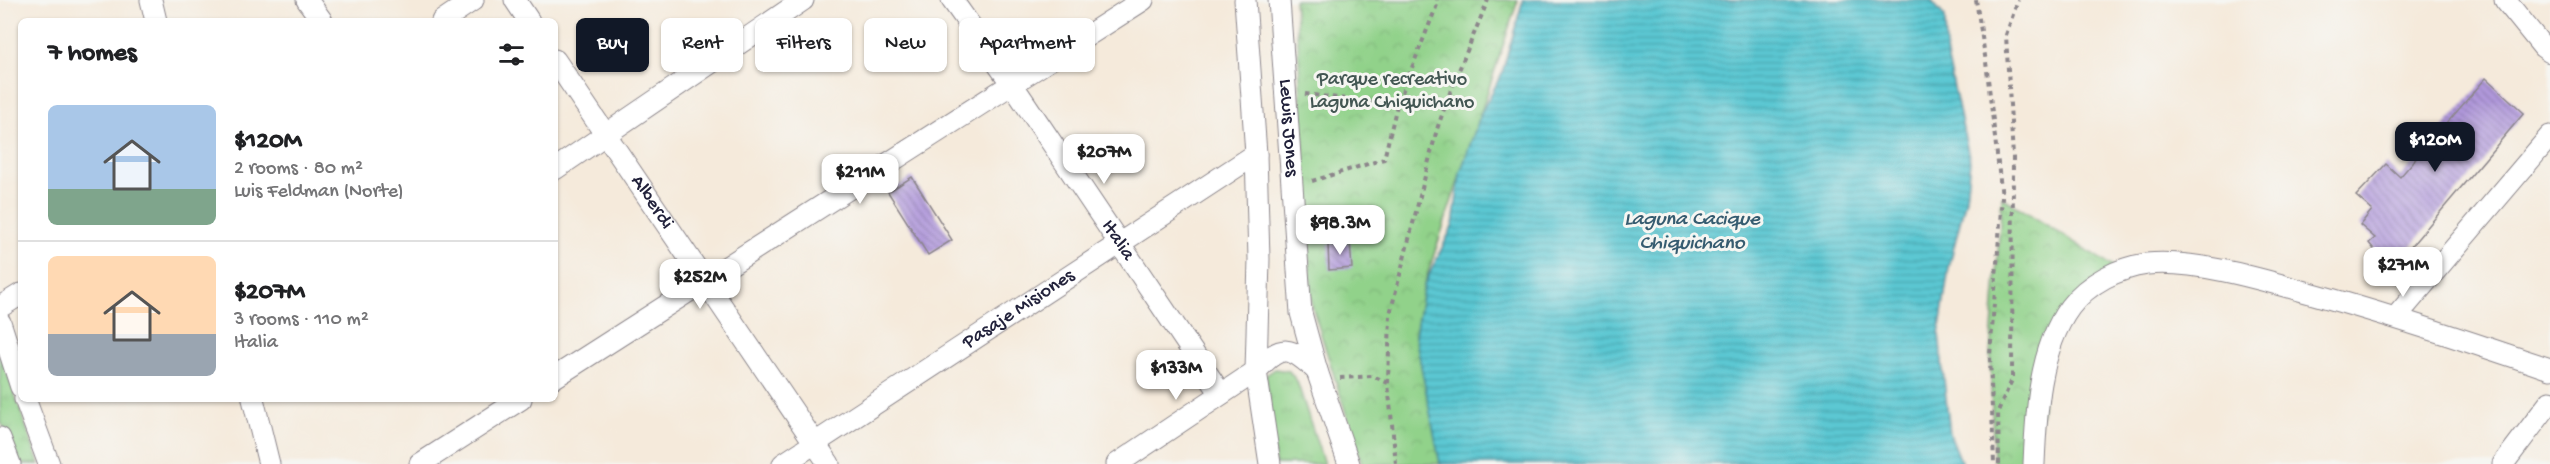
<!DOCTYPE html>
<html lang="en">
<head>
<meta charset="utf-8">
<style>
	:root { --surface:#fff; --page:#f2f2f2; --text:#202124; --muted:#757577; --line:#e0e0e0; --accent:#111827 }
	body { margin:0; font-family:"Gochi Hand",sans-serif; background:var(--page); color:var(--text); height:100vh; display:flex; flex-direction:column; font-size:22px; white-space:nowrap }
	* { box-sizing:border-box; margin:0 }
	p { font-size:20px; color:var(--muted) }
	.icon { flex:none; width:33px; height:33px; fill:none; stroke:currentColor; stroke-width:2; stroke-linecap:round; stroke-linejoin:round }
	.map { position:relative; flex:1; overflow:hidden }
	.details { position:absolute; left:18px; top:18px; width:540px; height:384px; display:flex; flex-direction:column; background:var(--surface); border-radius:9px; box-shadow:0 2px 4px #0004 }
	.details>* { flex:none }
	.guide { position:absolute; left:576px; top:18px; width:570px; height:54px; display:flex; gap:12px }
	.price { position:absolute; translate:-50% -51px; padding:0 14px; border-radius:12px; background:#fff; color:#222; font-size:20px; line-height:39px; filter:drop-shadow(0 2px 3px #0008) }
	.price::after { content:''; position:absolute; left:50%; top:36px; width:18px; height:14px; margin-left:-9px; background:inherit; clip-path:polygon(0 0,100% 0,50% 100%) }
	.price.on { background:var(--accent); color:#fff }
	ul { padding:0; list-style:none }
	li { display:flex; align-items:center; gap:18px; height:150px; padding:0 30px }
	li+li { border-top:2px solid var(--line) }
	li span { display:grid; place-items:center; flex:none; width:168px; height:120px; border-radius:9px; color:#555 }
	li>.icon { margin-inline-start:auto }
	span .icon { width:72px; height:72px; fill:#fffc; stroke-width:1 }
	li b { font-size:26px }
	h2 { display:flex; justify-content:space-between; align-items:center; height:72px; padding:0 30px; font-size:26px }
	.pill { padding:0 21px; border-radius:9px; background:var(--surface); box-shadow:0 2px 4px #0004; font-size:21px; line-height:54px }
	.pill.on { background:var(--accent); color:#fff }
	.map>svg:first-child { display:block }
	.grass { fill:url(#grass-tufts); stroke:#5a7a62; stroke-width:1.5 }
	.park { fill:url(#park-crowns); stroke:#5a7a62; stroke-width:1.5 }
	.water { fill:url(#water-rules); stroke:#3e7587; stroke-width:1.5 }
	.building { fill:url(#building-back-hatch) }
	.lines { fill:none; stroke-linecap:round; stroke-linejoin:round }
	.minor-casing { stroke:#8c868b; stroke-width:23 }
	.path { stroke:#8c868b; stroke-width:4; stroke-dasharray:4.5 4.5; stroke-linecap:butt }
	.minor { stroke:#fff; stroke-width:21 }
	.labels { text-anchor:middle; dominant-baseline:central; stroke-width:6; stroke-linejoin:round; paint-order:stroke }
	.park-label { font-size:20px; fill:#435753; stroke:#f6f6f2 }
	.street-label { font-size:20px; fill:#22223b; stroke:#f6f6f2 }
	.water-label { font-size:21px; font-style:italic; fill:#365c70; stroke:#f6f6f2 }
</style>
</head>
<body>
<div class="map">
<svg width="2550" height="464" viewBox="0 0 2550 464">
	<defs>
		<pattern id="grass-tufts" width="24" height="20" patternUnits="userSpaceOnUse" patternTransform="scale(1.5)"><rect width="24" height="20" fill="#91d28a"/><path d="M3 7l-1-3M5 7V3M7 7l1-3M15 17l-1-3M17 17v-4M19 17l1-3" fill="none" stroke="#7db478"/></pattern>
		<pattern id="park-crowns" width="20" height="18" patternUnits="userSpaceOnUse" patternTransform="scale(1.5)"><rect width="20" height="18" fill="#91d28a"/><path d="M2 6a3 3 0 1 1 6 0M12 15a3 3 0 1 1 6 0" fill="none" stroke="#7db478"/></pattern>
		<pattern id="water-rules" width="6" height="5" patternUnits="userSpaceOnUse" patternTransform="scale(1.5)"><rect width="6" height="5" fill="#5bc8d3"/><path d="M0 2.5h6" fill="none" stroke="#4ba2ac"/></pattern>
		<pattern id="building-back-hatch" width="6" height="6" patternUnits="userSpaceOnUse" patternTransform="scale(1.5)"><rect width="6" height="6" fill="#b199db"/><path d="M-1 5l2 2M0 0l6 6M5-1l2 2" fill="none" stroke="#907cb3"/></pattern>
	</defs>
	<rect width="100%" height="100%" fill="#f6f6f2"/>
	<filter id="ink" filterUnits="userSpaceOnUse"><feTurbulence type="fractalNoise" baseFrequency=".0167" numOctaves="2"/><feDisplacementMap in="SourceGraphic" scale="12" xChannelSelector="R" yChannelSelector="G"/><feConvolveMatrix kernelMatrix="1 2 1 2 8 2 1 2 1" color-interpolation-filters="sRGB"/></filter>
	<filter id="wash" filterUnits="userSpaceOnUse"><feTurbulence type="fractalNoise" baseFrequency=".008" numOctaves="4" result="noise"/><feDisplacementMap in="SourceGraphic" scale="24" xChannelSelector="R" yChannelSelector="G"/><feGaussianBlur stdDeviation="1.35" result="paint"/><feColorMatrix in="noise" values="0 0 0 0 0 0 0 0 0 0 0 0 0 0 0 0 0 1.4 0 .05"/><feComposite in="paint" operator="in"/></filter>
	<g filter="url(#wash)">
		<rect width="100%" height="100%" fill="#f5eadb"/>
		<path class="grass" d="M0,352L39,464H20L10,437L0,421Z
			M1275,369L1289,371L1297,381L1324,464H1275L1266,375Z"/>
		<path class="park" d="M1294,0H1518L1424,285L1415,335L1441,464H1362L1312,306L1298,44Z
			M2002,197L2120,271L2053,333L2034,464H1994L1990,356Z"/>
		<path class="water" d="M1523,0H1931L1945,17L1946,51L1970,161L1966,198L1949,267L1939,334L1950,434L1962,464H1440L1415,335L1424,285L1453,225L1460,173L1482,111L1502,73Z"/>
		<g id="blocks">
			<path class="building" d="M2486,78L2524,113L2391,270L2369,243L2375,238L2360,225L2372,210L2356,196L2386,164L2400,177Z
				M912,177L952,240L928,255L888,192Z
				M1350,242L1352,268L1329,270L1328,244Z"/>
		</g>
	</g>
	<g filter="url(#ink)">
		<use href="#blocks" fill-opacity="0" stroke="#8c868b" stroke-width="1.5"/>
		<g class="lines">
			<g class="minor-casing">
				<g id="minor">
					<path d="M151,0L156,21"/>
					<path d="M307,0L322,21"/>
					<path d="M515,0L529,21"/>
					<path id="s1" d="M952,0L1012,84L1221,394"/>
					<path d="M1245,0L1256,154L1259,259L1256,371L1270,464"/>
					<path id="s2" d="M1279,0L1301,313L1317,371L1349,464"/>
					<path d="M2505,0L2543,47L2550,52"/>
					<path d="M442,21L473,0"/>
					<path id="s3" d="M555,60L829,464"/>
					<path d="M555,169L803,0"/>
					<path d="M0,307L21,294"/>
					<path d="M2396,317L2550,136"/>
					<path d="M0,322L21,387"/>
					<path d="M555,377L1143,0"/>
					<path d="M25,399L49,464"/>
					<path d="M253,399L269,464"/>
					<path d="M0,438L10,464"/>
					<path d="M420,464L521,399"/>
					<path id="s4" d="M783,464L1256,154"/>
					<path d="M1117,464L1256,371C1282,342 1291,347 1317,371"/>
					<path d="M2034,464C2036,414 2039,349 2070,307C2088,283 2118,268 2147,264C2190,259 2257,278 2299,290C2384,313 2467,341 2550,369"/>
					<path d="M2503,464L2550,402"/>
				</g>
			</g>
			<path class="path" d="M1976,0L1986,62L2002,197L1990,356L1994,464
				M1305,94L1397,105
				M1312,181L1384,159L1397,105L1437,5V0
				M1340,378L1373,376L1388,383
				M1396,464L1388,383L1390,314L1437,129L1452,87L1488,0
				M1999,464L1998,411L2012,380L2013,157L2006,35L2018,0"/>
			<use href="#minor" class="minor"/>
		</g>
	</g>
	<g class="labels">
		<g class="park-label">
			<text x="1392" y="80">Parque recreativo<tspan x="1392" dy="23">Laguna Chiquichano</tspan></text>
		</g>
		<g class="street-label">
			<text stroke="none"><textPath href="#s2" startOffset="128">Lewis Jones</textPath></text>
			<text stroke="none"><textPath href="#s3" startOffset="172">Alberdi</textPath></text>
			<text stroke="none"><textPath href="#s1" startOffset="292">Italia</textPath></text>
			<text stroke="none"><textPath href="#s4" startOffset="282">Pasaje Misiones</textPath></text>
		</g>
		<g class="water-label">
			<text x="1692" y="220">Laguna Cacique<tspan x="1692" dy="24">Chiquichano</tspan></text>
		</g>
	</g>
</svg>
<b class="price on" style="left:2435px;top:173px">$120M</b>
<b class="price" style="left:1104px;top:185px">$207M</b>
<b class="price" style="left:860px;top:205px">$211M</b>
<b class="price" style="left:1340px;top:256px">$98.3M</b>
<b class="price" style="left:2403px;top:298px">$271M</b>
<b class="price" style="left:700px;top:310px">$252M</b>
<b class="price" style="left:1176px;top:401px">$133M</b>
<div class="guide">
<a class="pill on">Buy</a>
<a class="pill">Rent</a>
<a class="pill">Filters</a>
<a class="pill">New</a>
<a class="pill">Apartment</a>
</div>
<section class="details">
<h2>7 homes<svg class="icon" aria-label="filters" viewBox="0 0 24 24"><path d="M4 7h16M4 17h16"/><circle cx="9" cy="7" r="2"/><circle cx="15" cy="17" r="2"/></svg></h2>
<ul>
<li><span style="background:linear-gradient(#a9c7e8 70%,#7fa58c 0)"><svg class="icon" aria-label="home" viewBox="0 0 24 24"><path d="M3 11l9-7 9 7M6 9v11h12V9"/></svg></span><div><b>$120M</b><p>2 rooms · 80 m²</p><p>Luis Feldman (Norte)</p></div></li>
<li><span style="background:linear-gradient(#ffd9b3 65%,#9aa5b1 0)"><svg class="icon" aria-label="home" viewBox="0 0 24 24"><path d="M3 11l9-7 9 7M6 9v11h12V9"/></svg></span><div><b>$207M</b><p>3 rooms · 110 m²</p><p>Italia</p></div></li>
</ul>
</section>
</div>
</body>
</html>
